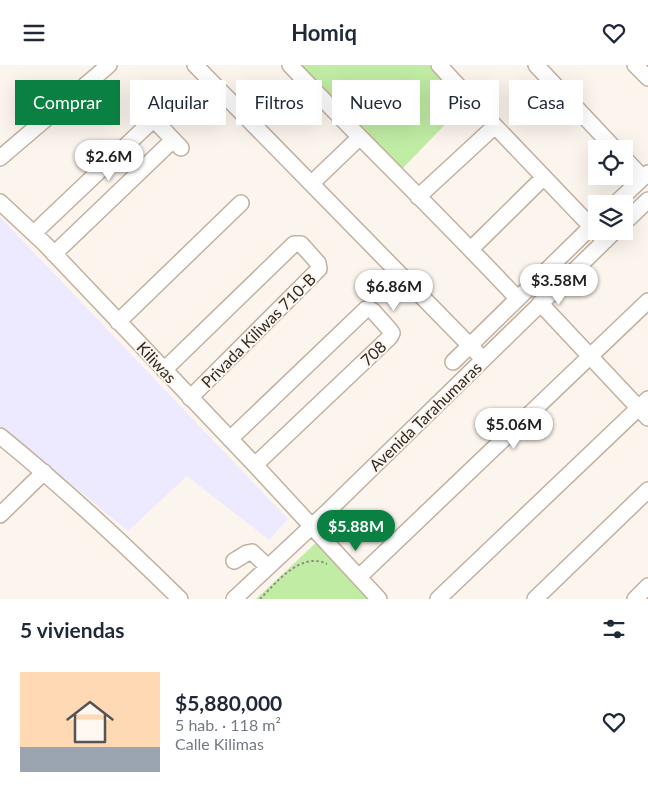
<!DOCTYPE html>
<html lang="es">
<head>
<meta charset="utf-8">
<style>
	:root { --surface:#fff; --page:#f2f2f3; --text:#1f2937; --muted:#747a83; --accent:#0b8043 }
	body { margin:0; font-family:Lato,sans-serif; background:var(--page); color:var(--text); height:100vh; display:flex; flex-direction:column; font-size:19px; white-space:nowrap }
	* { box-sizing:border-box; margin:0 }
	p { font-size:16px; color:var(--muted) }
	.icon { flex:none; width:28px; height:28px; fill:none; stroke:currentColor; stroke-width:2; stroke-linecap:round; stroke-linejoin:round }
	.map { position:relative; height:534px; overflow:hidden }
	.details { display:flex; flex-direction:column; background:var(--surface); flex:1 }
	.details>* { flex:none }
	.hud { position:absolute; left:15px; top:15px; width:619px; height:45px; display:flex; gap:10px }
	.buttons { position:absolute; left:588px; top:75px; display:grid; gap:10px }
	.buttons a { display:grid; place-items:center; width:45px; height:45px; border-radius:0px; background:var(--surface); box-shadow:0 5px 20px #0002; font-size:25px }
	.price { position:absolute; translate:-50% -42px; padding:0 11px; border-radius:18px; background:#fff; color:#222; font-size:16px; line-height:32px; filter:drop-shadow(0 1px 2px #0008) }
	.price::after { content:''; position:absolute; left:50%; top:30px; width:15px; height:11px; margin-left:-8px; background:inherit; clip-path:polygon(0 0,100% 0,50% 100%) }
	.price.selected { background:var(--accent); color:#fff }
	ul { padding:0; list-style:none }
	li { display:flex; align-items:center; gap:15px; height:125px; padding:0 20px }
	li span { display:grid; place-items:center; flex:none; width:140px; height:100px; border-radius:0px; color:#555 }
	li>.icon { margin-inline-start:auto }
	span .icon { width:60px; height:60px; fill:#fffc; stroke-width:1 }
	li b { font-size:21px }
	h2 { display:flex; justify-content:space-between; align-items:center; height:60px; padding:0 20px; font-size:21px }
	.chip { padding:0 18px; border-radius:0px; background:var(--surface); box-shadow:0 5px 20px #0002; font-size:18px; line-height:45px }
	.chip.selected { background:var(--accent); color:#fff }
	header { display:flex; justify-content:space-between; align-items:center; height:65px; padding:0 20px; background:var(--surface); font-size:22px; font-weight:700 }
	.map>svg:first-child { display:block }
	.education { fill:#ede9ff }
	.green { fill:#c0eca4 }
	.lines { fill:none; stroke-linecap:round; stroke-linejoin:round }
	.minor-casing { stroke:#c2b0a0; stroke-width:18 }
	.path { stroke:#928b84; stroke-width:2; stroke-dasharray:2.5 2.5; stroke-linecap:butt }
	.minor { stroke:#fff; stroke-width:15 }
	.labels { text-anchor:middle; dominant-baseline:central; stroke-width:4; stroke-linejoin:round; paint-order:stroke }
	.street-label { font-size:16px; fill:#312a24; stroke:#fcf5ee }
</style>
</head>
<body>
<header><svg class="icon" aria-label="menu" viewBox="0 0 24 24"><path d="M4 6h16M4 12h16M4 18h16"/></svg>Homiq<svg class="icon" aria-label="heart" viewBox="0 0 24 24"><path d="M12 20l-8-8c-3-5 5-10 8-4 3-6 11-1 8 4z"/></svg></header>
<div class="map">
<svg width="648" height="534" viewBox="0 0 648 534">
	<rect width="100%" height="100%" fill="#fcf5ee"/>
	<path class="education" d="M0,152L288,454L269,475L187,411L128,466L0,361Z"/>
	<path class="green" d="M300,0H429L465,39L402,104L362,69Z
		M319,475L376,534H256Z"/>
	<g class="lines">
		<g class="minor-casing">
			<path id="minor" d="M195,0L483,294
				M290,0C365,79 443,154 517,233
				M439,0L495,61L605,176
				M536,0L615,84
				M635,0L648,13
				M140,40L181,83
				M0,93L109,0
				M624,93L643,113
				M312,118L359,73
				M418,132L495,61
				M0,137L45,179L255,400L379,534
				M615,139L648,108
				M624,158L648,135
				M34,168L154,54
				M471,184L544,112
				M54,189L173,75
				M540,238L648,353
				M118,257L241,138
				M453,297L596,157
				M164,305L294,179H301L318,198L319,204L190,333
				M0,371C63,422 122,477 180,534
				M230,374L366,244H370L373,246L390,265L392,268L390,272L255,400
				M0,450L44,407
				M234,496L247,488L252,487L268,502
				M359,512L648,236
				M234,534L327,447L615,166
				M438,534L648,334
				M535,534L648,425
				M635,534L648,521"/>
		</g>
		<path class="path" d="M260,534C277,517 301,486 327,499"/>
		<use href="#minor" class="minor"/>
	</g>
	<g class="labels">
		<g class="street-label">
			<text transform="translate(258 265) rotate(-45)">Privada Kiliwas 710-B</text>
			<text transform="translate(373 288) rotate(-43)">708</text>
			<text transform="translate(157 297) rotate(47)">Kiliwas</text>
			<text transform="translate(425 351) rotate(-44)">Avenida Tarahumaras</text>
		</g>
	</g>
</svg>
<div class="buttons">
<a><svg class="icon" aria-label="locate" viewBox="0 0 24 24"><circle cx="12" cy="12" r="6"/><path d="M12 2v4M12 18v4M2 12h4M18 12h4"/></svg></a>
<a><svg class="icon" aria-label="layers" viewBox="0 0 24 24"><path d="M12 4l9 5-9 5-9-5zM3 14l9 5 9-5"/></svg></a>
</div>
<b class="price" style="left:109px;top:117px">$2.6M</b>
<b class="price" style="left:559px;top:241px">$3.58M</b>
<b class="price" style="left:394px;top:247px">$6.86M</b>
<b class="price" style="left:514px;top:385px">$5.06M</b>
<b class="price selected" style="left:356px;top:487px">$5.88M</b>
<div class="hud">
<a class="chip selected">Comprar</a>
<a class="chip">Alquilar</a>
<a class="chip">Filtros</a>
<a class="chip">Nuevo</a>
<a class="chip">Piso</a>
<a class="chip">Casa</a>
</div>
</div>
<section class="details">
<h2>5 viviendas<svg class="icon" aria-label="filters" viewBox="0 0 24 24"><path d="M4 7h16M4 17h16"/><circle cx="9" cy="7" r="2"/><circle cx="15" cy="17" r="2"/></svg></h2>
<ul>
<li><span style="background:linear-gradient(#ffd9b3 75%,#9aa5b1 0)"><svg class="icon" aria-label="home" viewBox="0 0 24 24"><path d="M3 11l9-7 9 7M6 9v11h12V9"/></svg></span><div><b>$5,880,000</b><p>5 hab. · 118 m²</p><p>Calle Kilimas</p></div><svg class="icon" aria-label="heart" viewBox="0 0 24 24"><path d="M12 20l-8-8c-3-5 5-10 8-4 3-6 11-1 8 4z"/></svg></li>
</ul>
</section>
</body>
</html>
